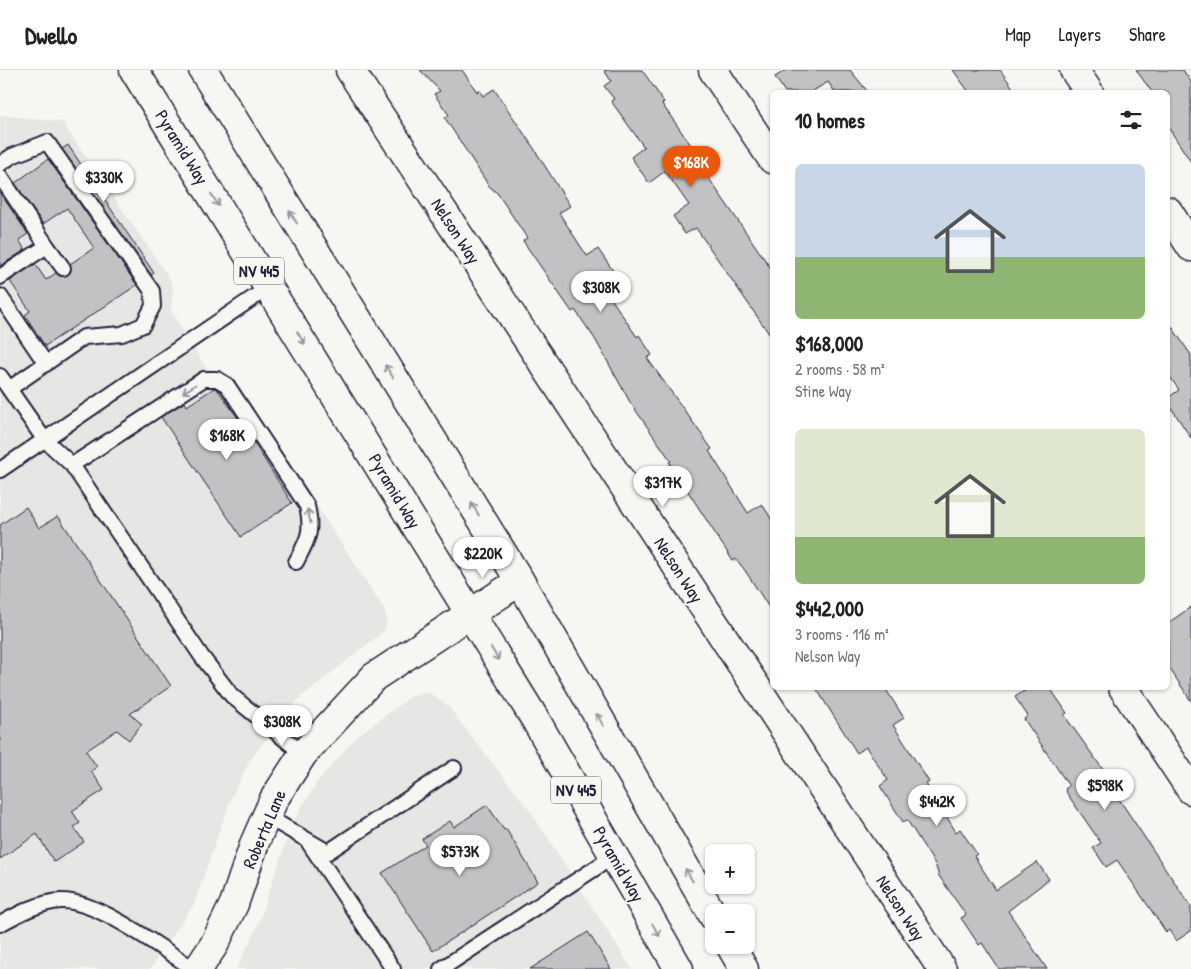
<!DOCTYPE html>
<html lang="en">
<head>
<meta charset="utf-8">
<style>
	:root { --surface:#fff; --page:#f2f2f2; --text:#222; --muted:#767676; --line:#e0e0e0; --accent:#ea580c }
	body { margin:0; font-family:"Patrick Hand",sans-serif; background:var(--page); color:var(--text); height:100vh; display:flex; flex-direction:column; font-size:19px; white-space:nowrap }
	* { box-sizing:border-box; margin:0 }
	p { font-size:16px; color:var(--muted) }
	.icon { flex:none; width:28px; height:28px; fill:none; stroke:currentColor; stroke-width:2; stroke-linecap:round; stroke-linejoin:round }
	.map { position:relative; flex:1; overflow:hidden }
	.panel { position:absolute; left:770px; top:20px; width:400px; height:600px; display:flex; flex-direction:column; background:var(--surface); border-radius:8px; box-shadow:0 1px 4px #0004 }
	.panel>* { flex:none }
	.tools { position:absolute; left:705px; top:774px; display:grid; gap:10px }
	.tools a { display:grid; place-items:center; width:50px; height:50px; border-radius:8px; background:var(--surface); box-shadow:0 1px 4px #0004; font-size:25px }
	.price { position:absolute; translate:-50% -42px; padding:0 11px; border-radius:18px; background:#fff; color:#222; font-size:16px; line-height:32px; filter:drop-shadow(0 1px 2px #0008) }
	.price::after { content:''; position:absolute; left:50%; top:30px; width:15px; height:11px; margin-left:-8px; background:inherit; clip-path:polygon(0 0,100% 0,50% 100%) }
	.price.active { background:var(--accent); color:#fff }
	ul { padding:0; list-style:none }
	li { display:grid; align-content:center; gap:10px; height:265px; padding:0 25px }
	li span { display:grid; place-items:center; height:155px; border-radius:8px; color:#555 }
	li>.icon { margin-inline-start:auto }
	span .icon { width:90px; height:90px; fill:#fffc; stroke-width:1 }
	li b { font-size:21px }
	h2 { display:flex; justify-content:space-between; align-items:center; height:60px; padding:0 25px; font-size:21px }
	header { display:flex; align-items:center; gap:30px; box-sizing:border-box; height:70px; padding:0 25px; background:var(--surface); border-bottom:1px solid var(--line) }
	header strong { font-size:24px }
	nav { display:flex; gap:28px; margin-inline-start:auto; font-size:18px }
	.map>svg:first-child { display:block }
	.built { fill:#e6e6e4 }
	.building { fill:#c2c2c4; stroke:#22223b }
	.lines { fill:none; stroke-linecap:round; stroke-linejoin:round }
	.service-casing { stroke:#22223b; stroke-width:18 }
	.minor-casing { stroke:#22223b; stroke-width:31 }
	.primary-casing { stroke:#22223b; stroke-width:31 }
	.service { stroke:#f6f6f2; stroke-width:14 }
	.minor { stroke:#f6f6f2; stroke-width:28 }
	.primary { stroke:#f6f6f2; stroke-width:28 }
	.oneway { stroke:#9797a0 }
	.labels { text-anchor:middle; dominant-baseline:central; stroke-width:4; stroke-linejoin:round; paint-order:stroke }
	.shield { fill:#f6f6f2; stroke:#626272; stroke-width:1 }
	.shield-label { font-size:16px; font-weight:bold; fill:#22223b }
	.street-label { font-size:18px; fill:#22223b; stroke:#f6f6f2 }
</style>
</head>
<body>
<header>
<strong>Dwello</strong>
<nav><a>Map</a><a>Layers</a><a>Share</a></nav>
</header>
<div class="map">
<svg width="1191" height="899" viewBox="0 0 1191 899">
	<rect width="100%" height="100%" fill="#f6f6f2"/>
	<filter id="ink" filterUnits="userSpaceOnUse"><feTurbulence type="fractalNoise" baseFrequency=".02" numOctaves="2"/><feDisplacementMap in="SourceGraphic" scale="10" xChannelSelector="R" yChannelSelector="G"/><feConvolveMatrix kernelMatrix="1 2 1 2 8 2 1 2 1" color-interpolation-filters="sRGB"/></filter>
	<g filter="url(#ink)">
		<path class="built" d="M0,45L62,52L170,209L173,220L171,241L206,298L223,302L233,309L383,537L387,550L384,561L300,628L252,687L231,728L194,834L150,899H0Z
			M428,622L447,635L531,742L632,899H236L256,860L292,754L317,712L357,666L413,625Z"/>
		<path class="building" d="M420,0H462L477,22L479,20L483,26L494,19L533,77L570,136L559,143L587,186L598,179L616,205L602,215L637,267L639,265L652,285L647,288L712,379L709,381L748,443L762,434L772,450V542L744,499L736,489L733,491L669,392L671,391L630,332L595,269L575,240L572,242L523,171L527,168L498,124L489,116L445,48L449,45L434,24L440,21Z
			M604,0H642L664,32L662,34L695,81L692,84L772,200V268L696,158L685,164L673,146L689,135L665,101L649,113L631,87L644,77L611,31L614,29L604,16L611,11Z
			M786,0H850L868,22H835L828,12L811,22H785L775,7Z
			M953,0H1000L1016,22H969Z
			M1136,0H1183L1191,12V92L1168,57V22H1152Z
			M68,75L154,203L151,205L62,79Z
			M48,89L137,215L45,276L25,245L30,241L10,211L35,194L46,210L56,203L60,206L68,205L71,201L70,194L94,178L67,138L43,154L15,113Z
			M0,123L28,164L19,170L25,180L0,196Z
			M1168,251L1191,285V368L1168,333V328L1179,320L1168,304Z
			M214,318L218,320L240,351L292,433L241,467L161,347L185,332L187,336Z
			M26,437L39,458L58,446L171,616L130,644L142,654L129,670L117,660L86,681L97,697L91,701L104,720L72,741L80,753L74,757L84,772L54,792L37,764L0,789V455Z
			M1191,537V631L1168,596V553Z
			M816,618H885L904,648L893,655L929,712L926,714L956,762L960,759L977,784L974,786L996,820L1037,792L1049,809L1008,841L1047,899H999L982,873L979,875L961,848L966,845L939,806L935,794L907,750L903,752L880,716L888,710L866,677L857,683Z
			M1029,618H1050L1067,643L1064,645L1114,715L1111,717L1191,837V861L1176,871L1169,860L1166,862L1117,790L1106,797L1093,778L1101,773L1068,725L1065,719L1069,716L1024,649L1028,646L1015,627Z
			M487,735L504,760L506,759L538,812L433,881L382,803L426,775L422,769L450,751L454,757Z
			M588,862L611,899H530Z"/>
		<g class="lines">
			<g class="service-casing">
				<path id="service" d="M0,94L12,86L47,72L152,221L153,236L143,255L122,264L84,267L9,319
					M0,106L47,176L0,207
					M47,176L63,198
					M0,226L46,294
					M0,306L44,369L72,395L202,587L232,626L303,684
					M72,395L204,309H217L227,315L307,436C313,462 308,469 296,492
					M0,400L269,217
					M266,746L328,782L454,698
					M309,773L393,899
					M0,854C18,844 40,832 61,831C98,830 162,879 194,899
					M441,899L614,786"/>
			</g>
			<g class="minor-casing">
				<path id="minor" d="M350,0L942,899
					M713,0L772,89
					M1074,0L1089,22
					M1168,141L1191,177
					M1123,618L1191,720
					M198,899L214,875L234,834L255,772L274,729L303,684L374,607L520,511"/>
			</g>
			<g class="primary-casing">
				<path id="primary" d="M134,0L535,649L679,899
					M203,0L520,511L714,847
					M730,875L744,899"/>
			</g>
			<use href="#service" class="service"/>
			<use href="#minor" class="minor"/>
			<use href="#primary" class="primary"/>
		</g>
		<defs><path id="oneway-shaft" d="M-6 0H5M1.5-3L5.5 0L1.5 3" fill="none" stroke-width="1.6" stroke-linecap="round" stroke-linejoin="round" transform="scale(1.25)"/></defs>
		<g class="oneway">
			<use href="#oneway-shaft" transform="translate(215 130) rotate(58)"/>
			<use href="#oneway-shaft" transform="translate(293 147) rotate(-122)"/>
			<use href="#oneway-shaft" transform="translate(301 268) rotate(58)"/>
			<use href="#oneway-shaft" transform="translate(389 301) rotate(-122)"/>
			<use href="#oneway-shaft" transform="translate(189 319) rotate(147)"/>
			<use href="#oneway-shaft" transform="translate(475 439) rotate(-122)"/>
			<use href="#oneway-shaft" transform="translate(309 446) rotate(-102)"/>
			<use href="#oneway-shaft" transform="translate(495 584) rotate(58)"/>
			<use href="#oneway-shaft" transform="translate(600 650) rotate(-120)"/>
			<use href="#oneway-shaft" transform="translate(689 805) rotate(-120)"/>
			<use href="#oneway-shaft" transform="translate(656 860) rotate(60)"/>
		</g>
	</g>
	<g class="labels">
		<g class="shield">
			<rect x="234" y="187.5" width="50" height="27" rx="4"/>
			<rect x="551" y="706.5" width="50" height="27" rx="4"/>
		</g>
		<g class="shield-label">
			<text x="259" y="201">NV 445</text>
			<text x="576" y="720">NV 445</text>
		</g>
		<g class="street-label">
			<text transform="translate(182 77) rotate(58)">Pyramid Way</text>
			<text transform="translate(456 161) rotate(57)">Nelson Way</text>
			<text transform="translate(395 421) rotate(59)">Pyramid Way</text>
			<text transform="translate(679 500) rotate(57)">Nelson Way</text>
			<text transform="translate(264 759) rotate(-67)">Roberta Lane</text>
			<text transform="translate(619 794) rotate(60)">Pyramid Way</text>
			<text transform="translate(901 838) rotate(57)">Nelson Way</text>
		</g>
	</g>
</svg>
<div class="tools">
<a>+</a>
<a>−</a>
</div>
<b class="price active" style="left:691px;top:118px">$168K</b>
<b class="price" style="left:104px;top:133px">$330K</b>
<b class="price" style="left:601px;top:243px">$308K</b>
<b class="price" style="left:227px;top:391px">$168K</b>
<b class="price" style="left:663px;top:438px">$317K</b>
<b class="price" style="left:483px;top:509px">$220K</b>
<b class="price" style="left:282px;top:677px">$308K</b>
<b class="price" style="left:1105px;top:741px">$598K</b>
<b class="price" style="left:937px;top:757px">$442K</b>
<b class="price" style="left:460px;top:807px">$573K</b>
<section class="panel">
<h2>10 homes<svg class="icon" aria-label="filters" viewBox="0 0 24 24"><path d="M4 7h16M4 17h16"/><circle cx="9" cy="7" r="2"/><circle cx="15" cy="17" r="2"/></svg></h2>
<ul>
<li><span style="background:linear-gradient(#c9d6e8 60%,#8fb573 0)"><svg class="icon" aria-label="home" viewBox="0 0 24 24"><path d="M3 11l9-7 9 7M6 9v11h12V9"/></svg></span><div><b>$168,000</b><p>2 rooms · 58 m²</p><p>Stine Way</p></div></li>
<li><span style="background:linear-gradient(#dfe7d0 70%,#8fb573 0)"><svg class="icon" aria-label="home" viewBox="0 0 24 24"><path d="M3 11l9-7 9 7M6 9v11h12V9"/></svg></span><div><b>$442,000</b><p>3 rooms · 116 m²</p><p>Nelson Way</p></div></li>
</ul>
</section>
</div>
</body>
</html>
